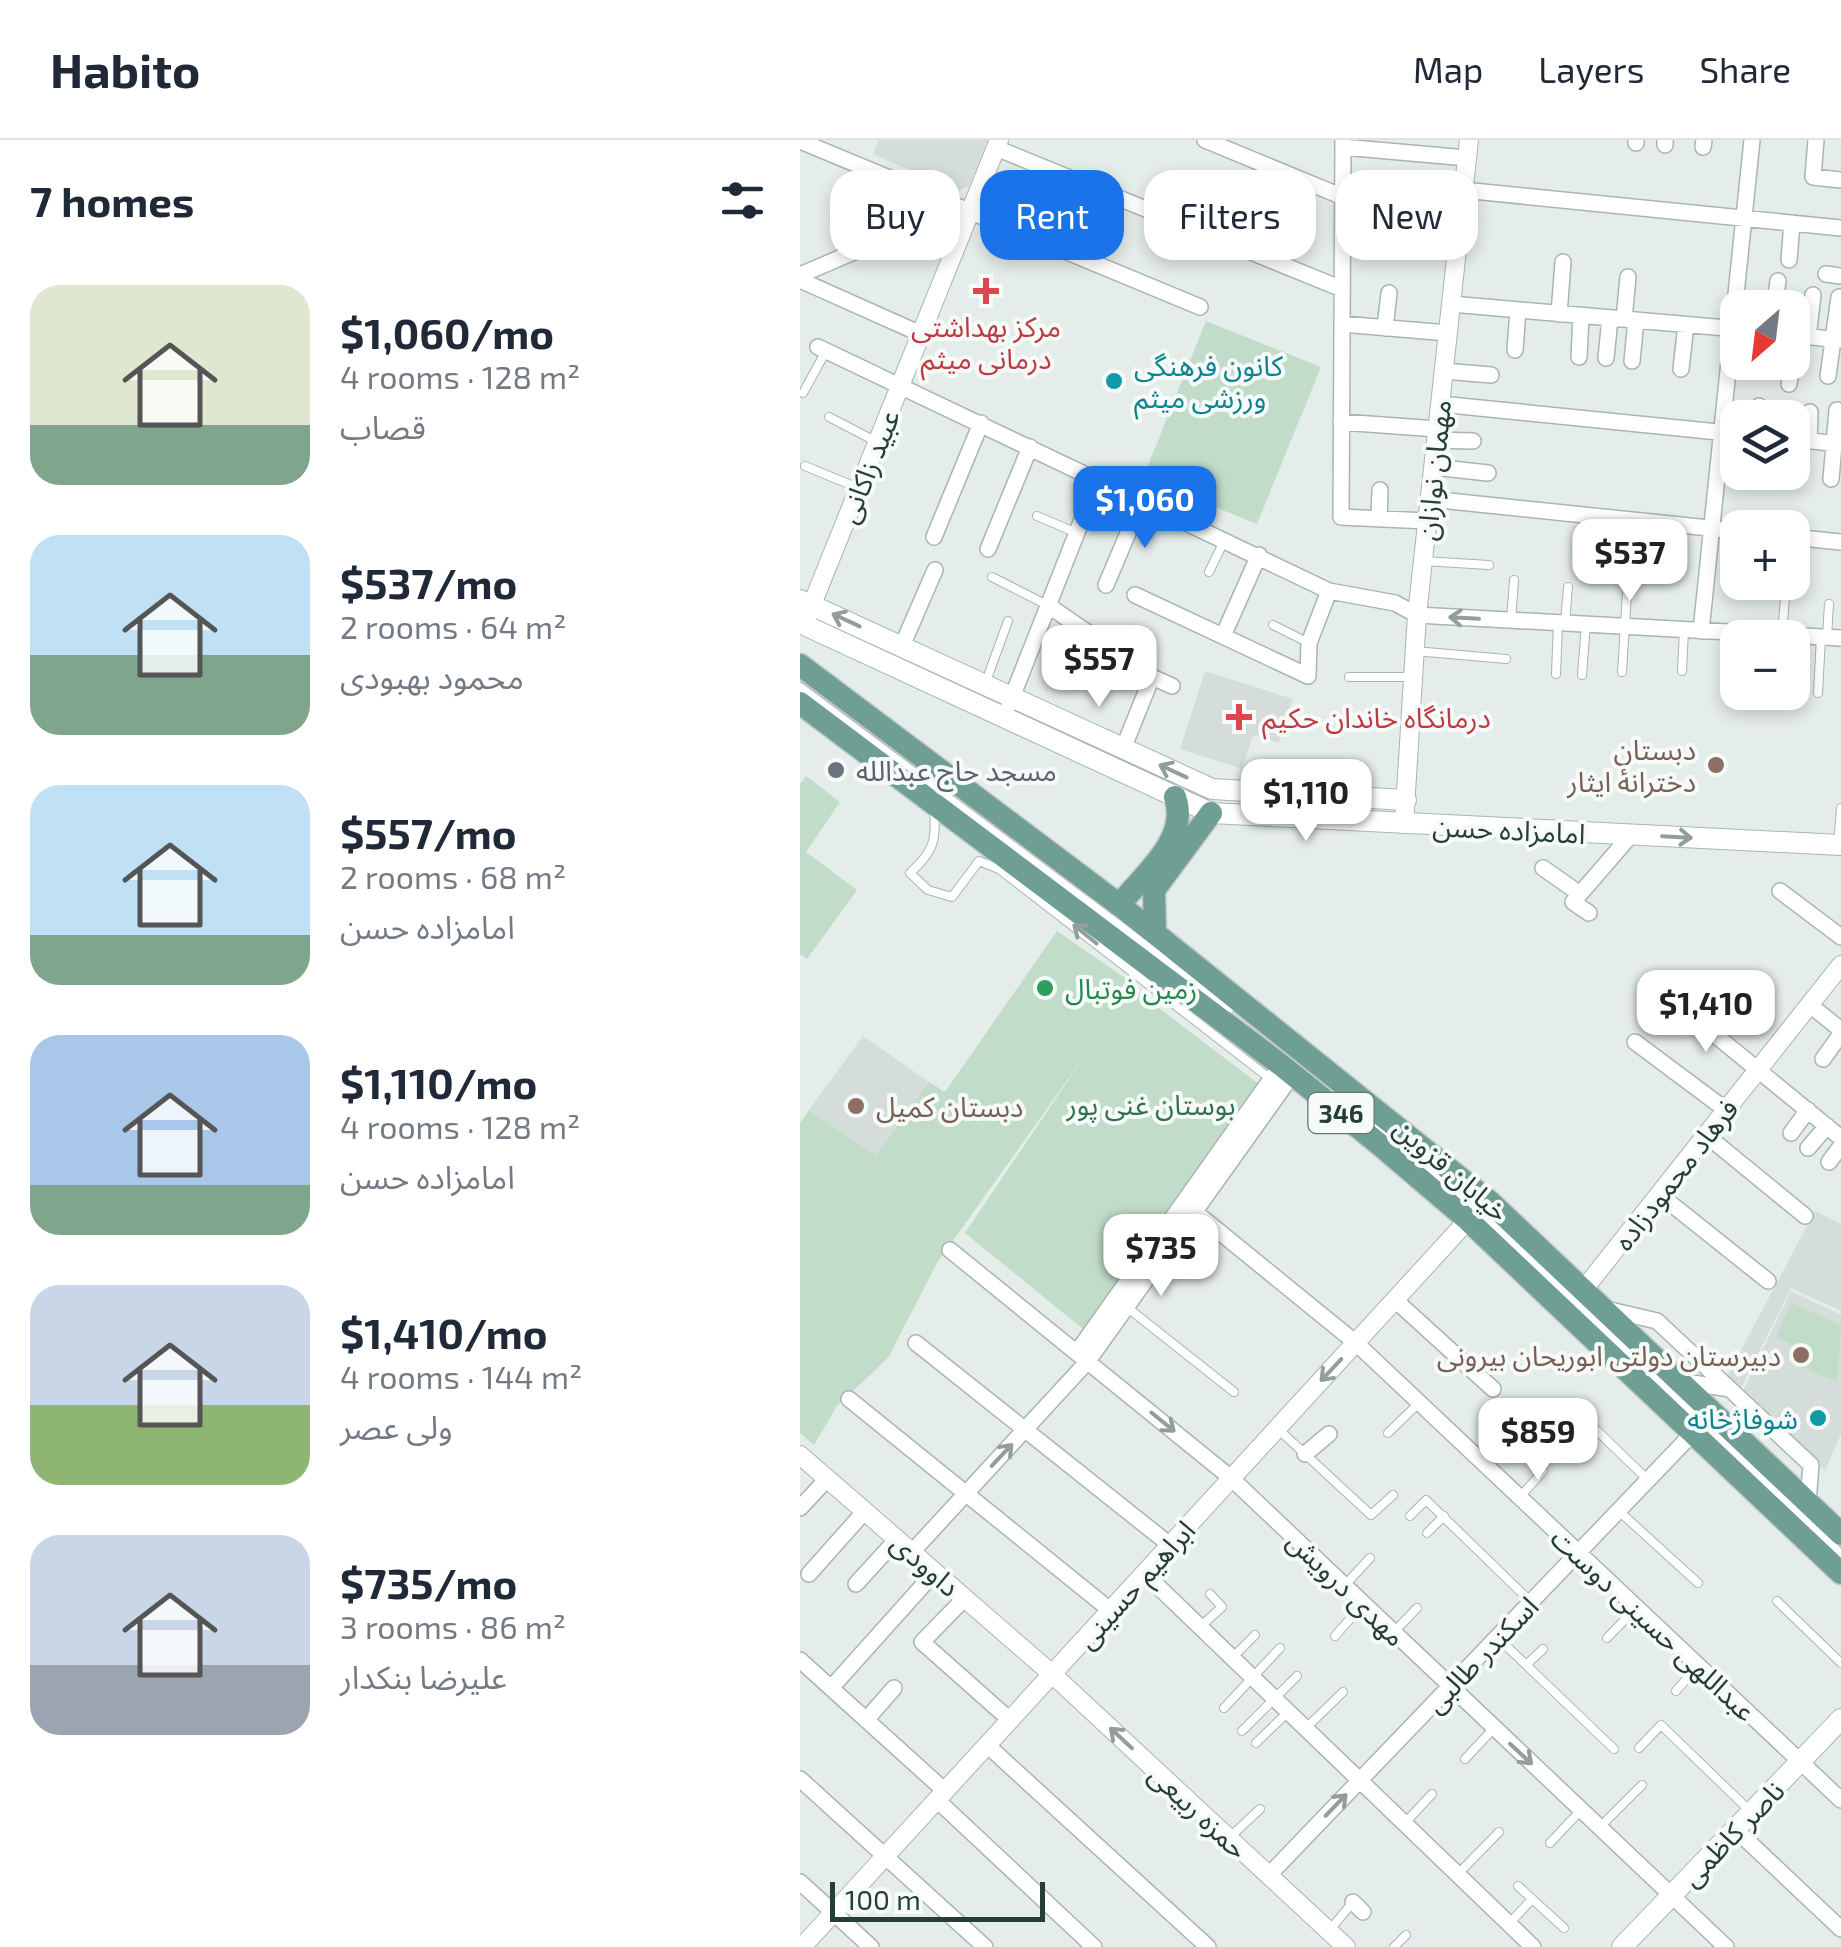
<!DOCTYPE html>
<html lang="en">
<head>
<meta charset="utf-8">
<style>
	:root { --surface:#fff; --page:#f6f6f7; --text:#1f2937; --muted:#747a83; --line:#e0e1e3; --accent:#1a73e8 }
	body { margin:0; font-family:"Exo 2","Noto Sans Arabic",sans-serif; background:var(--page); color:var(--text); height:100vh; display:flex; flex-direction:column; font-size:38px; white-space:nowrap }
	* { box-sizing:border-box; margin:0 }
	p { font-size:32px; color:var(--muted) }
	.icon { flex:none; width:55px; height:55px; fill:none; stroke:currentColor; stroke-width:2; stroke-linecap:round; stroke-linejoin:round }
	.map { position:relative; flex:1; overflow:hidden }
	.panel { display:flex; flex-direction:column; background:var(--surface); width:800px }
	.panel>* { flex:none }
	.banner { position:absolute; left:30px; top:30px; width:860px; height:90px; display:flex; gap:20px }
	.needle { width:65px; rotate:208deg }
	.tools { position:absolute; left:920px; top:150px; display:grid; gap:20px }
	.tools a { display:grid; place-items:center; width:90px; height:90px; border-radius:20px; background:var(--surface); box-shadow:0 5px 15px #0003; font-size:50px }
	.scale { position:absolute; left:30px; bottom:25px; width:215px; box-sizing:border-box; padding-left:10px; border:5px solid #263d38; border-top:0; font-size:28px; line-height:35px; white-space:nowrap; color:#263d38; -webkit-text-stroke:8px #f6faf8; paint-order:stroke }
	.price { position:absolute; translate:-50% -85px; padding:0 22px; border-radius:20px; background:#fff; color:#222; font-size:32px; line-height:65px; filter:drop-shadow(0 2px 5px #0008) }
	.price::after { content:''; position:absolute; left:50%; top:60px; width:30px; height:22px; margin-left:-15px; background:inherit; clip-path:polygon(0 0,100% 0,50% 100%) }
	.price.selected { background:var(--accent); color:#fff }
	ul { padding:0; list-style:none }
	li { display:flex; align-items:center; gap:30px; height:250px; padding:0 30px }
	li span { display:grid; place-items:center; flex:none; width:280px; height:200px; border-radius:30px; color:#555 }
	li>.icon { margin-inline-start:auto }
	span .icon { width:120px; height:120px; fill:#fffc; stroke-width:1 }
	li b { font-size:42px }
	h2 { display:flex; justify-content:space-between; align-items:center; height:120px; padding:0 30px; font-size:42px }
	.pill { padding:0 35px; border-radius:30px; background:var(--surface); box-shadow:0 5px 15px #0003; font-size:35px; line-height:90px }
	.pill.selected { background:var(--accent); color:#fff }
	header { display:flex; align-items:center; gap:60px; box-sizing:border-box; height:140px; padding:0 50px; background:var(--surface); border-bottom:2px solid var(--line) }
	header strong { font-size:48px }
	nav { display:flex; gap:55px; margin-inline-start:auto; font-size:35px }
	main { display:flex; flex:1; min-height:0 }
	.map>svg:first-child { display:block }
	.built { fill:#d4ddd9 }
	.green { fill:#c1dcc9 }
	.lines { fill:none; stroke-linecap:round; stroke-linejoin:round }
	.service-casing { stroke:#a8b5b1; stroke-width:10 }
	.minor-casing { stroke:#a8b5b1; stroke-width:18 }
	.tertiary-casing { stroke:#a8b5b1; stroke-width:20 }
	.secondary-casing { stroke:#a5b8b2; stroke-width:22 }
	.primary-casing { stroke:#c2c9c7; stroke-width:25 }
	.service { stroke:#fff; stroke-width:8 }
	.minor { stroke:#fff; stroke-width:15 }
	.tertiary { stroke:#fff; stroke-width:18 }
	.secondary { stroke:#fff; stroke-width:20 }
	.primary { stroke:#6f9e94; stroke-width:22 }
	.oneway { stroke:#929e9c }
	.health-dot { fill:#e0444e; stroke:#f6faf8; stroke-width:4 }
	.culture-dot { fill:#0f9aa8; stroke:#f6faf8; stroke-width:4 }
	.education-dot { fill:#8d6e63; stroke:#f6faf8; stroke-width:4 }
	.worship-dot { fill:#6b7280; stroke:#f6faf8; stroke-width:4 }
	.leisure-dot { fill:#2e9e5b; stroke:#f6faf8; stroke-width:4 }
	.labels { text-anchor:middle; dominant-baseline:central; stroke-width:8; stroke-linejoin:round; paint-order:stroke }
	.shield { fill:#f6faf8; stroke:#647672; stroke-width:2.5 }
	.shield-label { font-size:25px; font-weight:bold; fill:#263d38 }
	.health-label { font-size:28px; fill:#be3a42; stroke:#f6faf8 }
	.culture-label { font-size:28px; fill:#0d838f; stroke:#f6faf8; text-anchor:start }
	.street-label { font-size:28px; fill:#263d38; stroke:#f6faf8 }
	.education-label { font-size:28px; fill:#785e54; stroke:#f6faf8; text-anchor:end }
	.worship-label { font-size:28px; fill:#5b616d; stroke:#f6faf8; text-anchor:start }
	.leisure-label { font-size:28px; fill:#27864d; stroke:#f6faf8; text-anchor:start }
	.park-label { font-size:28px; fill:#34704f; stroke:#f6faf8 }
</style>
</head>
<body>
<header>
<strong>Habito</strong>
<nav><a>Map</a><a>Layers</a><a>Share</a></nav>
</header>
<main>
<section class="panel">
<h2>7 homes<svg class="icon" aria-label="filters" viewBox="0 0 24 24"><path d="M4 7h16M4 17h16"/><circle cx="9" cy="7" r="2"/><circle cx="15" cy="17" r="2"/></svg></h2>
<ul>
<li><span style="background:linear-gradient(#dfe7d0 70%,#7fa58c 0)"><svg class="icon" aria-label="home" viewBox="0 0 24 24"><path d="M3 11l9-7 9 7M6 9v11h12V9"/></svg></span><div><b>$1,060/mo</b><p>4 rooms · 128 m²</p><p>قصاب</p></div></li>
<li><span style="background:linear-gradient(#bfe0f5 60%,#7fa58c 0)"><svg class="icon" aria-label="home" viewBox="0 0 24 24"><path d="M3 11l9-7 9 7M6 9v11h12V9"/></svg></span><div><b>$537/mo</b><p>2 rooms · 64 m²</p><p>محمود بهبودی</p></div></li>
<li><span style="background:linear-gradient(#bfe0f5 75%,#7fa58c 0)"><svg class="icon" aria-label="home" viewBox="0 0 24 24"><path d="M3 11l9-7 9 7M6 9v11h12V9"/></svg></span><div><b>$557/mo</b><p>2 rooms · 68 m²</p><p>امامزاده حسن</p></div></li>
<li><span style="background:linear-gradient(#a9c7e8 75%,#7fa58c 0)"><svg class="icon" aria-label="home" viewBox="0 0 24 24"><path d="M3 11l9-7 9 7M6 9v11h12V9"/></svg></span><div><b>$1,110/mo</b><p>4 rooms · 128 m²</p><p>امامزاده حسن</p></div></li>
<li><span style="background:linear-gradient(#c9d6e8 60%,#8fb573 0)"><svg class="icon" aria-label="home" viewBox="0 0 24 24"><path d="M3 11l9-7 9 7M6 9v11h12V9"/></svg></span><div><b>$1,410/mo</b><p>4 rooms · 144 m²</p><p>ولی عصر</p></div></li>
<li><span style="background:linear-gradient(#c9d6e8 65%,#9aa5b1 0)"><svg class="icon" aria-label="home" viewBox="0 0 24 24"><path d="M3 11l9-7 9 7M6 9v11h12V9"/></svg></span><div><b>$735/mo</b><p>3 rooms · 86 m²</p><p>علیرضا بنکدار</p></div></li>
</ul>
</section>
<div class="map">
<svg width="1041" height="1807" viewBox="0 0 1041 1807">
	<rect width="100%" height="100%" fill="#e5edea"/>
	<path class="built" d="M79,0H188L169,46L157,51L73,14Z
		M405,531L493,559L479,603L453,595L442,629L380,609Z
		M63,896L129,942L76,1017L9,970Z
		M1015,1071L1041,1084V1171L991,1148L939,1252L926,1238Z
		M991,1151L1041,1175V1294L1025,1331L941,1255Z"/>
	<path class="green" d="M406,181L521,227L457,384L343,338Z
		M6,636L40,662L6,712L57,750L7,819L0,814V644Z
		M257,791L335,845L339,853L464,948L283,1189L165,1093L286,914L137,1123L88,1218L37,1266L14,1305L0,1293V983L9,970L76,1016L129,942L145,952Z
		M991,1163L1041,1185L1037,1242L996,1225L1003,1209L976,1197Z"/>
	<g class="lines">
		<g class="service-casing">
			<path id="service" d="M3,253L26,211
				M29,277L77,302
				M5,326L56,347
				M237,376L277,393
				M623,421L689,425
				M409,432L425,399
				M192,437L249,466
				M711,480L714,440
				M765,483L768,447
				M473,485L509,503
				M931,492V544L938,543
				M982,493L985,458
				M1027,497L1029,464
				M615,511L706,519
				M882,531L884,490
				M822,532L827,453
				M756,534L758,483
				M782,535L786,484
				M549,537H613
				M185,544L208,481
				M0,547L430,868
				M1018,553L1021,497
				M134,670C137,701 133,712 110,733L128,750L152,757L179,721L199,729L472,940
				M1038,705L1041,668
				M558,971L701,1092L1041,1414
				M328,1168L434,1252
				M788,1282L848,1340
				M477,1288L571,1375L593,1355
				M588,1293L620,1262
				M720,1357L743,1331
				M820,1372L898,1443
				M610,1376L626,1360L731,1462
				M627,1393L644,1376
				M546,1444L570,1418
				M977,1461L1041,1523
				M400,1487L422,1467L410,1454
				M594,1492L617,1468
				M535,1496L564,1463
				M698,1498L814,1609
				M807,1498L836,1468
				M432,1518L455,1495
				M726,1525L743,1509
				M876,1551L898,1526
				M424,1568L480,1508
				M505,1589L543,1552
				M442,1591L497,1536
				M456,1603L488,1572
				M839,1608L861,1585L950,1671
				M665,1619L694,1588
				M604,1684L632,1654
				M799,1688L842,1645
				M429,1698L460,1669
				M750,1703L781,1670
				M657,1735L699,1692
				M718,1746L764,1788
				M709,1784L732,1759
				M529,1791L553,1762
				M594,1807L606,1795"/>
		</g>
		<g class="minor-casing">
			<path id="minor" d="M405,0L543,57
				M543,0L541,377L627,381
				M1016,0L1013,37L1041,40
				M0,1L400,167
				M836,3V0
				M865,5V0
				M543,7L667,18
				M903,7L904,0
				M196,8L542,149
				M663,50L1041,88
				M543,99L657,107
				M989,120L992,83
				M1026,134L1041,136
				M0,135L159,67
				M0,140L121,194
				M651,164L938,189
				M974,168L978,141
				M759,174L763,122
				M824,179L828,137
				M542,184L648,193
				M585,188L589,153
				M992,195L1041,200
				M1008,197L1013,155
				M18,207L529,451L595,463L617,475L1041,498
				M715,210L718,170
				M779,217L781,176
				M992,217L995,195
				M806,218L810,178
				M832,221L836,180
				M881,229L886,185
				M644,231L691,235
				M1028,236L1039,157
				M989,244L992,222
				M640,264L938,294
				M958,278L959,266
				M541,282L637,289
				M992,299L1041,304
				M636,300L673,301
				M1009,301L1010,272
				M633,327L688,333
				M998,338L1001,300
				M1031,339L1037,270
				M630,359L938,391
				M579,379L580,350
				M134,397L181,283
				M992,397L1041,402
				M188,409L230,307
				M306,445L342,360
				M335,455L508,536L509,503L529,451
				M249,466L352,537L372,546
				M901,491L952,0
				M423,496L459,415
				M102,506L135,430
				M209,565L298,339
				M323,609L352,537
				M743,728L780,754
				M980,751L1041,797
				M789,773L773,762L831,695
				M1010,865L1041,890
				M881,867L1041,998
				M866,885L898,844
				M835,902L926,970
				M1023,919L1041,894
				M991,993L1008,970
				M906,995L1005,1076
				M1008,1008L1027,986
				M1029,1022L1041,1006
				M860,1055L968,1141
				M384,1063L556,1203L1041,1660
				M150,1110L431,1338L926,1807
				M595,1160L693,1249
				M806,1169L857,1181L1011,1325L1008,1362
				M116,1203L370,1405
				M277,1212L481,925
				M880,1241L930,1249
				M49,1259L310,1470
				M505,1314L529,1294
				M0,1368L27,1339
				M112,1412L288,1221L493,934
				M344,1433L733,1807
				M9,1434L65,1371
				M56,1444L97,1399
				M165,1458L122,1502L210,1580
				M0,1520L145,1651
				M31,1548L135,1432
				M66,1580L94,1548
				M187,1605L408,1807
				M0,1639L185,1807
				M137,1660L294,1807
				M935,1689L1041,1789
				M469,1735L893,1293
				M0,1742L71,1807
				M553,1762L563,1772"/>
		</g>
		<g class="tertiary-casing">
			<path id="tertiary" d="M7,477L199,0
				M604,684L617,475L669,0
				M784,1149L1041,825
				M0,1315L252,1534L546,1807
				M2,1807L668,1080"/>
		</g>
		<g class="secondary-casing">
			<path id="secondary" d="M0,460L412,649L606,660
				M0,483L411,673L1041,705
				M822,1807L1041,1579"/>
		</g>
		<g class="primary-casing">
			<path id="primary" d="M0,525L322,767L690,1062L1041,1394
				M0,563L481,925L579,1004L668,1080L1041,1433
				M319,765C344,735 390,698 375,657
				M355,793L354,750L411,673"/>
		</g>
		<use href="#service" class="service"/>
		<use href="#minor" class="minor"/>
		<use href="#tertiary" class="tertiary"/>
		<use href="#secondary" class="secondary"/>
		<use href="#primary" class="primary"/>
	</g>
	<defs><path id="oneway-shaft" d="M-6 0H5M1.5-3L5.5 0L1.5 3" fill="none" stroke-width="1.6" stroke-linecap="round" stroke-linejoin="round" transform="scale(2.5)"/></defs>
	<g class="oneway">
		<use href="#oneway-shaft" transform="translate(664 478) rotate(-177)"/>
		<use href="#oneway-shaft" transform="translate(46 480) rotate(-155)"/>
		<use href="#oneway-shaft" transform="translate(373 631) rotate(-155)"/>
		<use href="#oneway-shaft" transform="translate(877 697) rotate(3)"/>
		<use href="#oneway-shaft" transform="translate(285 794) rotate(-141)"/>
		<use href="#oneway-shaft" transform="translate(531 1230) rotate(133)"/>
		<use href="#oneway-shaft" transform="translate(363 1282) rotate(39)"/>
		<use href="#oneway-shaft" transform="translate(202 1315) rotate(-47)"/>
		<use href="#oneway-shaft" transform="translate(321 1598) rotate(-137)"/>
		<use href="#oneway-shaft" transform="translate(721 1614) rotate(43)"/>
		<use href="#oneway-shaft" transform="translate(536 1665) rotate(-46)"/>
	</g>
	<g class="health-dot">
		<path d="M181 136h10v10h10v10h-10v10h-10v-10h-10v-10h10z"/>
		<path d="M434 562h10v10h10v10h-10v10h-10v-10h-10v-10h10z"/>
	</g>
	<g class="culture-dot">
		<circle cx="314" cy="241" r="10"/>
		<circle cx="1018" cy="1278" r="10"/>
	</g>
	<g class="education-dot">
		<circle cx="916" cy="625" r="10"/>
		<circle cx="56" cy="966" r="10"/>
		<circle cx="1001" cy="1215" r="10"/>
	</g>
	<circle class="worship-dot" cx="36" cy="630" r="10"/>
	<circle class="leisure-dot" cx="245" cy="848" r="10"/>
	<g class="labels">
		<rect class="shield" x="508.5" y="953" width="65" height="40" rx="8"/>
		<g class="shield-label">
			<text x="541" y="973">346</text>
		</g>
		<g class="health-label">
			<text x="186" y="186">مرکز بهداشتی<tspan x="186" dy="32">درمانی میثم</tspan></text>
			<text x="462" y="577" text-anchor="start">درمانگاه خاندان حکیم</text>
		</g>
		<g class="culture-label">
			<text x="334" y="225">کانون فرهنگی<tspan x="334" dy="32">ورزشی میثم</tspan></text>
			<text x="998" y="1278" text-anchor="end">شوفاژخانه</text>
		</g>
		<g class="street-label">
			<text transform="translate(68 326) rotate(-68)">عبید زاکانی</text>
			<text transform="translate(633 330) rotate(-84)">مهمان نوازان</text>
			<text transform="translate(709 689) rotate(3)">امامزاده حسن</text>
			<text transform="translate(652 1029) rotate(41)">خیابان قزوین</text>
			<text transform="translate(875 1034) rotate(-52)">فرهاد محمودزاده</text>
			<text transform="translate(126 1424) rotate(41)">داوودی</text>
			<text transform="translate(335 1444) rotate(-48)">ابراهیم حسینی</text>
			<text transform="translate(547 1448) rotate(44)">مهدی درویش</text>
			<text transform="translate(854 1484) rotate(43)">عبداللهی حسینی دوست</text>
			<text transform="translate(681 1514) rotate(-46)">اسکندر طالبی</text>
			<text transform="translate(399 1671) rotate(43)">حمزه ربیعی</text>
			<text transform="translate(932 1693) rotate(-46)">ناصر کاظمی</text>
		</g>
		<g class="education-label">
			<text x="896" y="609">دبستان<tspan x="896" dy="32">دخترانهٔ ایثار</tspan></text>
			<text x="76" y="966" text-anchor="start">دبستان کمیل</text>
			<text x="981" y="1215">دبیرستان دولتی ابوریحان بیرونی</text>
		</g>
		<g class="worship-label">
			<text x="56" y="630">مسجد حاج عبدالله</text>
		</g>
		<g class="leisure-label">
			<text x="265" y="848">زمین فوتبال</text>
		</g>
		<g class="park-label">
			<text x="351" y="964">بوستان غنی پور</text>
		</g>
	</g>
</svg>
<div class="tools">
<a><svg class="needle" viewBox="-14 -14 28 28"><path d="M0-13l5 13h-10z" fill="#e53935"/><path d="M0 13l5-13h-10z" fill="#747a83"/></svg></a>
<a><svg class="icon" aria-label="layers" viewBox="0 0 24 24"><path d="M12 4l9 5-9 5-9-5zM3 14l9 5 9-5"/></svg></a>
<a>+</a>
<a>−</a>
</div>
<div class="scale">100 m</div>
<b class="price selected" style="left:345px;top:411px">$1,060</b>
<b class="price" style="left:830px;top:464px">$537</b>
<b class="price" style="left:299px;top:570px">$557</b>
<b class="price" style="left:506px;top:704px">$1,110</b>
<b class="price" style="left:906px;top:915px">$1,410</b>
<b class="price" style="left:361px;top:1159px">$735</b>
<b class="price" style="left:738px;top:1343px">$859</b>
<div class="banner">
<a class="pill">Buy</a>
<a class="pill selected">Rent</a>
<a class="pill">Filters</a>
<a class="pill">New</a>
</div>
</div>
</main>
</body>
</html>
